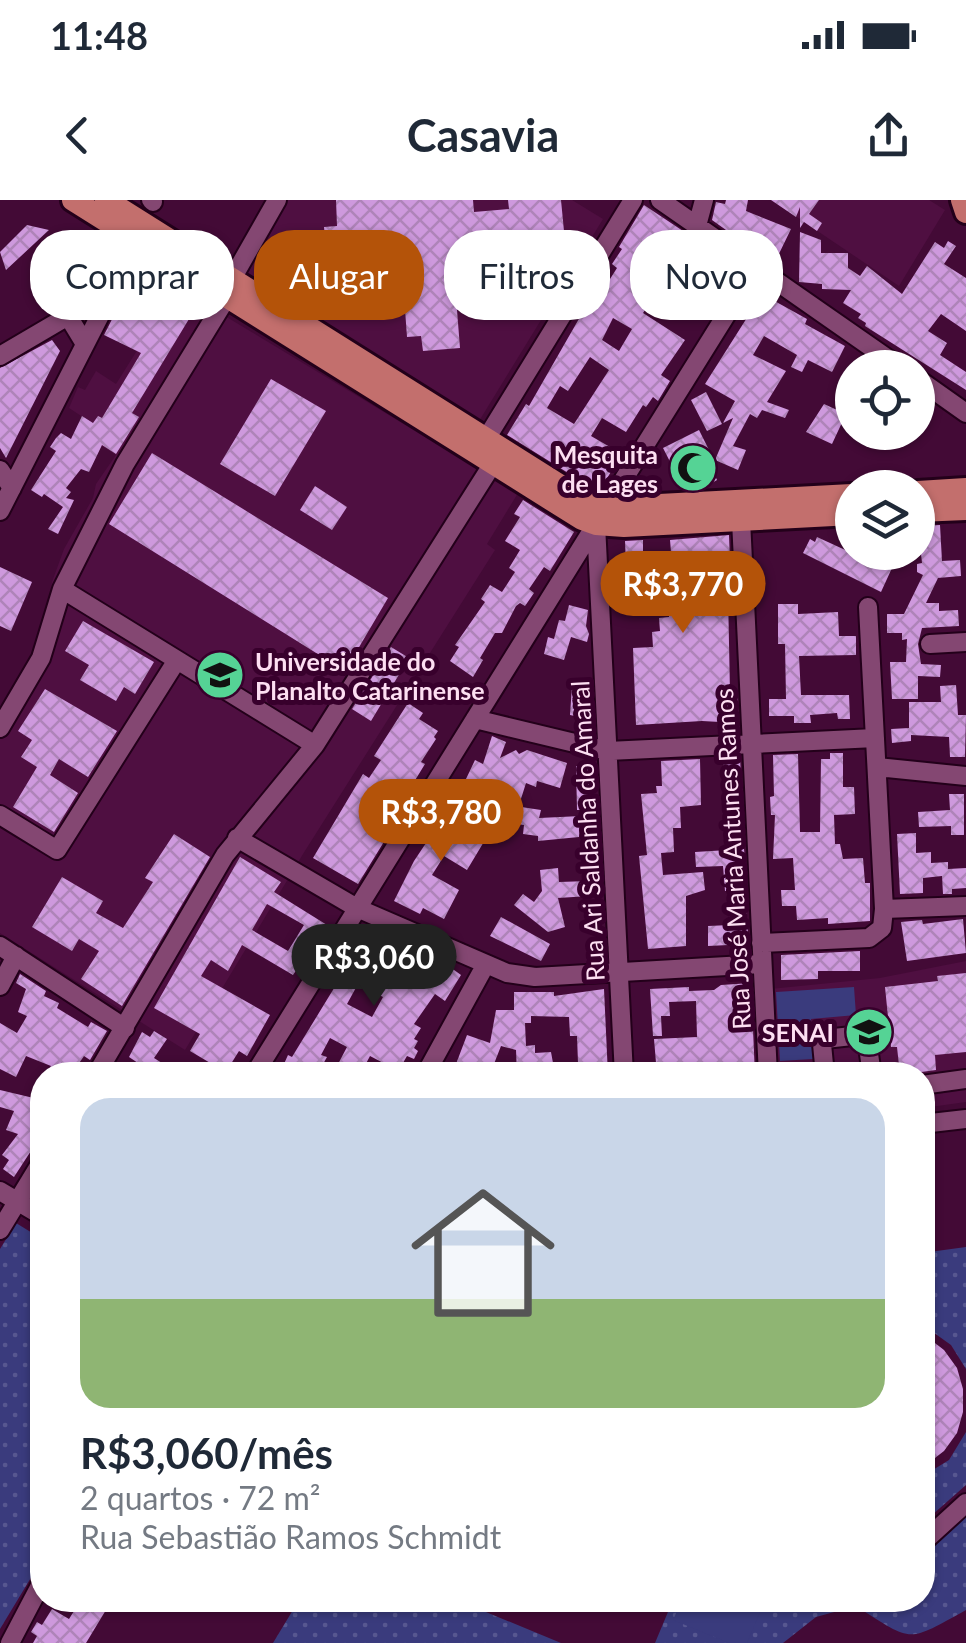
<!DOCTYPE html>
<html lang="pt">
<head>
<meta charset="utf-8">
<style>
	:root { --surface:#fff; --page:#f2f2f3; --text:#1f2937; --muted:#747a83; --line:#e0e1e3; --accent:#b45309 }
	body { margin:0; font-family:Lato,sans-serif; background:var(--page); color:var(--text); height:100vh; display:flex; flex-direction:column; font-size:38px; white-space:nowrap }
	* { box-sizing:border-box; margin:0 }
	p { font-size:32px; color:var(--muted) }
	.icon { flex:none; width:55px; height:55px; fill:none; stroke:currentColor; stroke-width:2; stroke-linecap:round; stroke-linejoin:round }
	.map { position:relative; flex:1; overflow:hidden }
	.side { position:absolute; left:30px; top:862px; width:905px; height:550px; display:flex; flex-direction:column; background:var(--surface); border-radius:40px; box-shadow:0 2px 8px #0004 }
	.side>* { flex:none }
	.banner { position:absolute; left:30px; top:30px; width:908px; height:90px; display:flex; gap:20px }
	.fabs { position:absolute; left:835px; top:150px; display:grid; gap:20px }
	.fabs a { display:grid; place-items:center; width:100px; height:100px; border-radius:50%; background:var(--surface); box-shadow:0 2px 8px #0004; font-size:50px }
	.price { position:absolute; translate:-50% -85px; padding:0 22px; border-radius:35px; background:var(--accent); color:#fff; font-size:32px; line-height:65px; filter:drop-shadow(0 2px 5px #0008) }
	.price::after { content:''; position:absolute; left:50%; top:60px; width:30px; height:22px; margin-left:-15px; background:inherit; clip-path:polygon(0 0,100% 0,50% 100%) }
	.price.current { background:#222; color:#fff }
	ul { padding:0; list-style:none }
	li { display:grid; align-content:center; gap:20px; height:530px; padding:0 50px }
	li+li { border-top:2px solid var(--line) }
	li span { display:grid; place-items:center; height:310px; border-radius:30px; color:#555 }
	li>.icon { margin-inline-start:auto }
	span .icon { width:180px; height:180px; fill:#fffc; stroke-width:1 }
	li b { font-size:42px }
	.pill { padding:0 35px; border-radius:40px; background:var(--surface); box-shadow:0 2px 8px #0004; font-size:35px; line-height:90px }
	.pill.current { background:var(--accent); color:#fff }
	.status { display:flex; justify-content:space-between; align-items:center; height:70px; padding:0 50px; background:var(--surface); direction:ltr }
	.status svg { height:28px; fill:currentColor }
	header { display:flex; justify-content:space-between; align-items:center; height:130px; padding:0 50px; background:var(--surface); font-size:45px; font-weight:700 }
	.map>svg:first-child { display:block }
	.built { fill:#4f0f41 }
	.grass { fill:url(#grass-dots) }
	.garden { fill:#3a3b7d }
	.building { fill:url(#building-cross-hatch); fill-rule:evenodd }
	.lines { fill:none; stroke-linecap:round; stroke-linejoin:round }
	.minor-casing { stroke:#23001a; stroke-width:22 }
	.major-casing { stroke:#23001a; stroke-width:28 }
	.minor { stroke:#844772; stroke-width:18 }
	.major { stroke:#c36f6d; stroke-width:22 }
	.labels { text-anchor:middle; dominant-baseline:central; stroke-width:10; stroke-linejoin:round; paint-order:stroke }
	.poi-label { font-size:25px; font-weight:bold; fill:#fddff2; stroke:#38002c; text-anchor:end }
	.street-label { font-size:25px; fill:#fddff2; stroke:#38002c }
</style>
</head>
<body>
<div class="status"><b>11:48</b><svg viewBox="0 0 49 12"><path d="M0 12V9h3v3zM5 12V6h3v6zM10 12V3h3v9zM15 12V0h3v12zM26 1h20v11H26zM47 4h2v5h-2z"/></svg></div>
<header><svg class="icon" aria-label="back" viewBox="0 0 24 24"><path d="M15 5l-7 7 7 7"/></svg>Casavia<svg class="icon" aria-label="share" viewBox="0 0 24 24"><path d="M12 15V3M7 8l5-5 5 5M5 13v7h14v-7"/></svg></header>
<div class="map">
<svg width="966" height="1443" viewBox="0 0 966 1443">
	<defs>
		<pattern id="grass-dots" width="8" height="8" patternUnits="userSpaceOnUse" patternTransform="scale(2.5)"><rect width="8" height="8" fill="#3a3b7d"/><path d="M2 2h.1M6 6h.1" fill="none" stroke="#575790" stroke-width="1.8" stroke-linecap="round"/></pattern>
		<pattern id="building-cross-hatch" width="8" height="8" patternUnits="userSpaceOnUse" patternTransform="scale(2.5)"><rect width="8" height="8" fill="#ce99dd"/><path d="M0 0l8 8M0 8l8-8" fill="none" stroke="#ae84b8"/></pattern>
	</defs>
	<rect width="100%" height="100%" fill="#430a36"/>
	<path class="built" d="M283,0H572L603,19L476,226L238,77Z
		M782,0H929L945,10L899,86L779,5Z
		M177,87L518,293L487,344L495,350L303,654L185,850L0,733V507L18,487L29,463L44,428L52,382L64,349L93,298L96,284L116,255L85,235L92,223L69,208L78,187L85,190L96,171L116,184Z
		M966,761V902L923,908L922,875H776L770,789L880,778Z"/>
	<path class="grass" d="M16,1023L42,1039V1351L35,1371L0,1429V1049Z
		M966,1047V1169L951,1145L923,1125L922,1053Z
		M966,1232V1285L923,1323V1276L949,1260Z
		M966,1313V1410C906,1443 914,1443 856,1406L816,1417L783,1443H655L673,1400H922L923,1353Z
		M299,1400H457L561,1443H273Z"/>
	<path class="garden" d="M854,787L856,815L811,819L813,859L780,861L776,792Z
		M682,1400H731L760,1412L747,1443H729L673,1420Z"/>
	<path class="building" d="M336,0H473L474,12L509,9L508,0H561L567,62L533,65L536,99L457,110L460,148L423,151L421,136L407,137L403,82L363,85V99H343L342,80H322V69H328L324,27L337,26Z
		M726,0H748L746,11L791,29L775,62L761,55L766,45L744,37L743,42L740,40L712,20L716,2L725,4Z
		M771,0H819L809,14L822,23L817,31L804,22L800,28V7L796,17Z
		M644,5L689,35L677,55L697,67L708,49L732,68L712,103L699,118L677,104L688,88L664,74L648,65L638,81L655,95L643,113L685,140L661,175L670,181L658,201L653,197L646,207L643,205L626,232L602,218L591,236L622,254L601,288L589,286L507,235L526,204L529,206L588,103L599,87L603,90L617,68L612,64L622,49L619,47ZM613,118L632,129L619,151L602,140ZM590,157L609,170L574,224L547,208L560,186L568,191Z
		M27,25L49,30L6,70L0,52Z
		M800,32L821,40V53H848V68L860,76L867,66L902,94L935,42L944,48L948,41L956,46L944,64L966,78V131L941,114L928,131L947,143L940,155L966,172V190L865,126L866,123L858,118L861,114L843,103L851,90L822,89V84L799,82Z
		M139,66L175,88L165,104L189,119L132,213L139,217L116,254L102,245L89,272L81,269L66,288L71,292L66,298L74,300L58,334L48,329L63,307L44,294L42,297L31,290L56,251L50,247L56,238L61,233L71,239L82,216L93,223L98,216L102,218L141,153L104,135Z
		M762,94L807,119L805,124L845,146L832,172L808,160L802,172L791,167L797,155L764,136L753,155L786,171L767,202L789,210L785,218L762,210L757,218L750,214L733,246L746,250L738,270L715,260L733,218L723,223L735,201L705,184Z
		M52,140L60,151L6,258L0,248V168Z
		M271,179L326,211L275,296L220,264Z
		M706,192L722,224L707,231L691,200Z
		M824,204L846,214L832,244L806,232Z
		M699,230L714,260L706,256L717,280L703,288L684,289L663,248Z
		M152,253L388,398L345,471L109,324Z
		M315,286L347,307L332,330L300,310Z
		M523,300L574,332L550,371L544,367L529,389L534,393L525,406L520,403L516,406L502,433H495L480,458L483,460L473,477L450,461L459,447L455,445L485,402L481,399L490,385L502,392L515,372L509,368L520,350L505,341L520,317L514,314Z
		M940,325L942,361L960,360L961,376L938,378L926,403H939V411L958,410L959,426L922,428L918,444L921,464L941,465L940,477L918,476V499H892L890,462H906L907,439L902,440V433H887V414H904L923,375L917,372V364L922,363L918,326Z
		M729,335L730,361L707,362L708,394L728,393L730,493H737L738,523L702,521L636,525L633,448L653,447L652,432L660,431L659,418L669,417L668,390L627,392L625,341L643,340V353L671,352L670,340Z
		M817,337L854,354L891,352L892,368L881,392L803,353L810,339L815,342Z
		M0,367L32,382L11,431L0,426Z
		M778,404H798V414L838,412L839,436H856V455L799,456L801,495H849L850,519H838L837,513L810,515L811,523H794V516H769V499H786L785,444H778Z
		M569,405L588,410L586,426L589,434L587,442L571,437L564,460L544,454L548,437L554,439L559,420L565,421Z
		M83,421L154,462L135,494L124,487L116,501L80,480L89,465L65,451Z
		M391,447L409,458L371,521L352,509Z
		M956,485L958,515H966L965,557H950L949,537L911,535V541L892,543L891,529L909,528V502H941L940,486Z
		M572,486L591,489L589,519L570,515Z
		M45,489L117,531L88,577L59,559L50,575L78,593L54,632L13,607L37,567L21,557L32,540L18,531Z
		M408,503L423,513L419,519L438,531L434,537L436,539L421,562L425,564L414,582L403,596L400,595L387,616L393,619L387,629L390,632L358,684L313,658L363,574L369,578L381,560L374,556Z
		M492,536L506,542L500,558L516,550L519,554L527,550L567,563L560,588L537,581L536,587L526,583L520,602L466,579L475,560L483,564Z
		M830,553H843V587H854L855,614L834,615L835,644H840L843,659L863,658L865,683H870V721L828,724V718L797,720L796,706H782L781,690H795L793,658L773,659L775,615H771L770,597L774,596L773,555L798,554L800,632H820L821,559H830Z
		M740,557L742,599H725L723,558Z
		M700,559L701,605L680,607L681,628H673L674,652L661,653L663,675L703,672L705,690L686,696V746L648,749L639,656L647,655L641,594L657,593L656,586H662L661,561Z
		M576,566H593L594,610H577Z
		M949,594H964V635H951V626L919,627L918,612L950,610Z
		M515,606L541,610L539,618L581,616L579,637L538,641V636L523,634L524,625L512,623Z
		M466,609L484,618L474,635L485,640L467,670L444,656L432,675L459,690L444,719L423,708L420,714L394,701L414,661L438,625L441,627L452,610L462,616Z
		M916,633V653L931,652V663L948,662V669L966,668V688L952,689V694H943L942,676L923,678V693L900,694L897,634Z
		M174,634L210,657L122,806L81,779L99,751L79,739L72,751L32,727L62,677L103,701L96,713L123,728L153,682L145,678Z
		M744,649L745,660H742L749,744L708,746V726L730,725L728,691H725L723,666L696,667L695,652Z
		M240,657L281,682L274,692L327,725L293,775L242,745L228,771L211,760L201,776L270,815L247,856L239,851L224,875H213L217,867L190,851L200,834L154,808ZM267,704L304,725L288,751L252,730Z
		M558,668L559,682L589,681V696L558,698L565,727L548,732L514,705L523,694L534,702L542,691L540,670Z
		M501,717L550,744L541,761L490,736Z
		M963,719L966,753L907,761L901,722L922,720L923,724Z
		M364,731L419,760L424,752L439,759L461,775L445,801L435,794L414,824L421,828L414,839L418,841L414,848L418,851L414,859L407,856L396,875L386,870L389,866L370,856L360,875H341L343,871L336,868L347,847L330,838L321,855L327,857L317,875H279L288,855L292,857L339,780L349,762L348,756ZM358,784L383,797L372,817L347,804Z
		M860,751V771H818V779L781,780V755Z
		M966,773V852L935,855L936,870L900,875L897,847H891L885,787L938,781L937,776Z
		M20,774L46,791L44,796L59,803L57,808L88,827L91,822L107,831L90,860L84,856L71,875H45L51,866L26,856L16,877L0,869V823L17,833L27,816L18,812L26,789L16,783Z
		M751,783L755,875H730L729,866L707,867V875H657L654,839L697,837L696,801L669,802L670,816H661L662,836H653L650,789L689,787V791L714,790L721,785Z
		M604,789L608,875H517L516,850L501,846L492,869L471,863L466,875L449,872L452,862L456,864L467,835L490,843L496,810H514V792H554V796ZM531,816L569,817L570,836H577L578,863H553L551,852L535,853V845L526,846L525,823H531Z
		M154,831L167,839L154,858L181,875H156L129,857L142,832L150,837Z
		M0,890L42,900V918L33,932L40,937L14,977L3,969L9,960L2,955L18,934L6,930L14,911L0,907Z
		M922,1133L944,1150L957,1168L963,1189V1212L957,1233L944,1251L922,1268Z
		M81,1400H112L86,1443H33L37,1436L31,1432L37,1422L42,1425L52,1409L69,1419Z"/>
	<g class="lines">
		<g class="minor-casing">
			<path id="minor" d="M151,0L153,2
				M660,0L901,168
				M697,26L704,0
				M232,79L277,0
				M227,97L125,264L62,389L315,545L492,265
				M85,144L68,116L116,27
				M0,156L68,116
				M918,179L966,213
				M486,239L633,0
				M0,270L12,288
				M607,306L756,67
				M0,311L138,41
				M741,320L768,875
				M596,325L624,875
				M868,407L884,709
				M930,444L966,442
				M475,519L608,551L875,538
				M0,528L41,458L62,389
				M877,567L966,576
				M0,615L57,650L177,460
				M237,638L357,708L507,773L535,777L762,764
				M761,743L869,738L882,728L884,709L966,706
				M0,746L125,828
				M0,786L16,756
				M96,875L225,655L315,545
				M254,875L596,324
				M425,875L486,764
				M825,875L822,844L825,839L861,835L867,840L872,875
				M922,885L966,879
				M922,924L966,919
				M0,991L42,1016
				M0,1030L42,961
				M922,1343L966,1303
				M10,1443L42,1382"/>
		</g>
		<g class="major-casing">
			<path id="major" d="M73,0L582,319L596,324L624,326L852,314
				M106,0L583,300L621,307L852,295
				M962,0L966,12
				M918,292L966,289
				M918,311L966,309"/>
		</g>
		<use href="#minor" class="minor"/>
		<use href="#major" class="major"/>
	</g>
	<defs>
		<g id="mosque-disc" transform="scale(2.5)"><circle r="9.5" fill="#55d395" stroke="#38002c"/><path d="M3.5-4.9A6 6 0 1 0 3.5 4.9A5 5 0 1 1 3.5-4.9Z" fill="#111"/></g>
		<g id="university-disc" transform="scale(2.5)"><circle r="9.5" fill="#55d395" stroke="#38002c"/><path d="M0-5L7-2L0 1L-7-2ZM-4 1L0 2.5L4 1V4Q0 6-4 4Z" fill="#111"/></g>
	</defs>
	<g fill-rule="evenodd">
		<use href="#mosque-disc" x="693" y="268"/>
		<use href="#university-disc" x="220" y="475"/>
		<use href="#university-disc" x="869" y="832"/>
	</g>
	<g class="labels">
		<g class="poi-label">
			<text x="658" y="254">Mesquita<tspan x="658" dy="29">de Lages</tspan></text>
			<text x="255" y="461" text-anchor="start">Universidade do<tspan x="255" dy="29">Planalto Catarinense</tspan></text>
			<text x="834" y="832">SENAI</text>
		</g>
		<g class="street-label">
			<text transform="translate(587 631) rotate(-93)">Rua Ari Saldanha do Amaral</text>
			<text transform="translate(732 659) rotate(-93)">Rua José Maria Antunes Ramos</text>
		</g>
	</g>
</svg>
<div class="fabs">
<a><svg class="icon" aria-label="locate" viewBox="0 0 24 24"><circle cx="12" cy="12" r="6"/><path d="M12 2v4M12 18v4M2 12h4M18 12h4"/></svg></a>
<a><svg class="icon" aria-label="layers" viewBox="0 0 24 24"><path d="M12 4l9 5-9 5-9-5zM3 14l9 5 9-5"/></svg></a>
</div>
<b class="price" style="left:683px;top:436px">R$3,770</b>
<b class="price" style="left:441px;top:664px">R$3,780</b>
<b class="price current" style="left:374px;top:809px">R$3,060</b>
<div class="banner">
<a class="pill">Comprar</a>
<a class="pill current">Alugar</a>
<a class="pill">Filtros</a>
<a class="pill">Novo</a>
</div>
<section class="side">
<ul>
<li><span style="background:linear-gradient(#c9d6e8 65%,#8fb573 0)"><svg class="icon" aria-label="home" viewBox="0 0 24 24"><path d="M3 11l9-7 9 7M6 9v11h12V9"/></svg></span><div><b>R$3,060/mês</b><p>2 quartos · 72 m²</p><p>Rua Sebastião Ramos Schmidt</p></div></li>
</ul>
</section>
</div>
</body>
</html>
